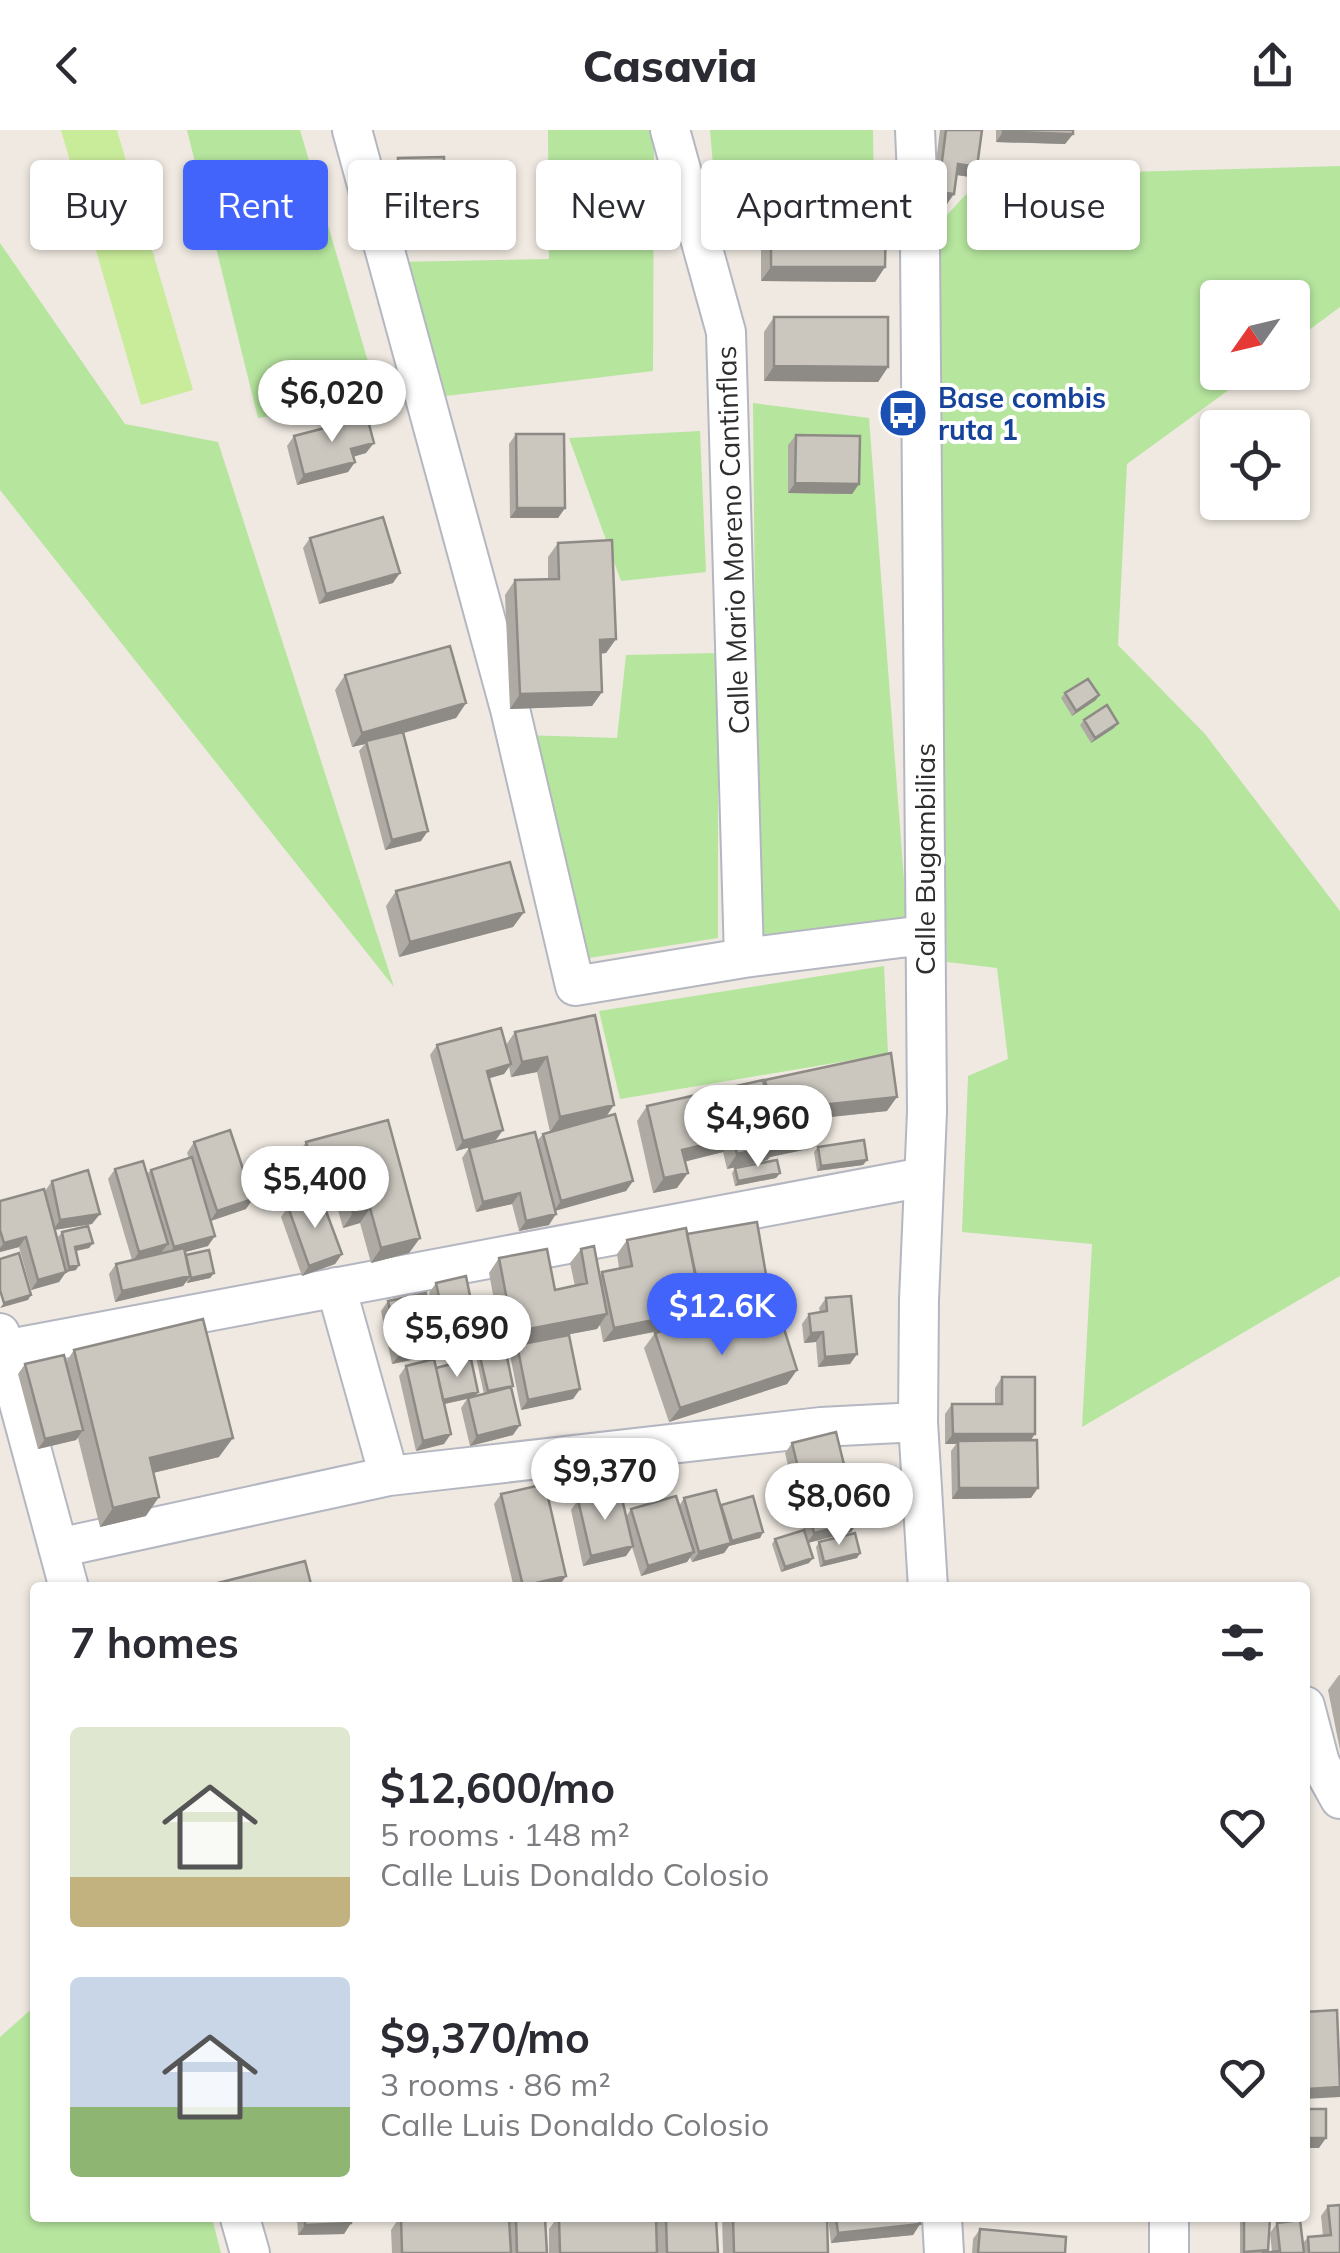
<!DOCTYPE html>
<html lang="en">
<head>
<meta charset="utf-8">
<style>
	:root { --surface:#fff; --page:#f7f7f7; --text:#2b2b33; --muted:#7c7c81; --accent:#4264fb }
	body { margin:0; font-family:Mulish,sans-serif; background:var(--page); color:var(--text); height:100vh; display:flex; flex-direction:column; font-size:38px; white-space:nowrap }
	* { box-sizing:border-box; margin:0 }
	p { font-size:32px; color:var(--muted) }
	.icon { flex:none; width:55px; height:55px; fill:none; stroke:currentColor; stroke-width:2; stroke-linecap:round; stroke-linejoin:round }
	.map { position:relative; flex:1; overflow:hidden }
	.sheet { position:absolute; left:30px; top:1452px; width:1280px; height:640px; display:flex; flex-direction:column; background:var(--surface); border-radius:10px; box-shadow:0 2px 8px #0004 }
	.sheet>* { flex:none }
	.guide { position:absolute; left:30px; top:30px; width:1280px; height:90px; display:flex; gap:20px }
	.needle { width:65px; rotate:236deg }
	.tools { position:absolute; left:1200px; top:150px; display:grid; gap:20px }
	.tools a { display:grid; place-items:center; width:110px; height:110px; border-radius:10px; background:var(--surface); box-shadow:0 2px 8px #0004; font-size:50px }
	.price { position:absolute; translate:-50% -85px; padding:0 22px; border-radius:35px; background:#fff; color:#222; font-size:32px; line-height:65px; filter:drop-shadow(0 2px 5px #0008) }
	.price::after { content:''; position:absolute; left:50%; top:60px; width:30px; height:22px; margin-left:-15px; background:inherit; clip-path:polygon(0 0,100% 0,50% 100%) }
	.price.current { background:var(--accent); color:#fff }
	ul { padding:0; list-style:none }
	li { display:flex; align-items:center; gap:30px; height:250px; padding:0 40px }
	li span { display:grid; place-items:center; flex:none; width:280px; height:200px; border-radius:10px; color:#555 }
	li>.icon { margin-inline-start:auto }
	span .icon { width:120px; height:120px; fill:#fffc; stroke-width:1 }
	li b { font-size:42px }
	h2 { display:flex; justify-content:space-between; align-items:center; height:120px; padding:0 40px; font-size:42px }
	.tag { padding:0 35px; border-radius:10px; background:var(--surface); box-shadow:0 2px 8px #0004; font-size:35px; line-height:90px }
	.tag.current { background:var(--accent); color:#fff }
	header { display:flex; justify-content:space-between; align-items:center; height:130px; padding:0 40px; background:var(--surface); font-size:45px; font-weight:800 }
	.map>svg:first-child { display:block }
	.green { fill:#b6e59e }
	.pitch { fill:#c9ec9a }
	.lines { fill:none; stroke-linecap:round; stroke-linejoin:round }
	.minor-casing { stroke:#b4b7c1; stroke-width:42 }
	.minor { stroke:#fff; stroke-width:38 }
	.wall { fill:#afaba4 }
	.shaded-wall { fill:#8e8b86 }
	.building { fill:#cbc7bf; stroke:#8e8b86; stroke-width:2.5 }
	.labels { text-anchor:middle; dominant-baseline:central; stroke-width:8; stroke-linejoin:round; paint-order:stroke }
	.transit-label { font-size:28px; font-weight:bold; fill:#164399; stroke:#fff; text-anchor:start }
	.street-label { font-size:28px; fill:#2e2e2e; stroke:#fff }
</style>
</head>
<body>
<header><svg class="icon" aria-label="back" viewBox="0 0 24 24"><path d="M15 5l-7 7 7 7"/></svg>Casavia<svg class="icon" aria-label="share" viewBox="0 0 24 24"><path d="M12 15V3M7 8l5-5 5 5M5 13v7h14v-7"/></svg></header>
<div class="map">
<svg width="1340" height="2123" viewBox="0 0 1340 2123">
	<rect width="100%" height="100%" fill="#efe9e1"/>
	<path class="green" d="M187,0H300L379,269L258,288Z
		M548,0H654L653,241L437,267L396,132L549,129Z
		M710,0H873L874,73L716,71Z
		M1340,36V177L1293,212L1292,168H1218V242L1252,243L1127,334L1118,515L1205,604L1340,781V1146L1082,1297L1092,1114L962,1102L968,946L1008,929L997,838L947,832L932,82L947,85L983,46Z
		M0,113L125,294L218,312L394,857L0,360Z
		M753,273L869,288L907,789L758,806Z
		M700,301L706,442L621,451L569,308Z
		M718,523V808L589,828L524,605L617,608L626,525Z
		M884,836L888,924L620,969L599,881Z
		M35,1876V2088H212L221,2123H0V1907Z"/>
	<path class="pitch" d="M61,0H117L193,260L141,275Z"/>
	<g class="lines">
		<g class="minor-casing">
			<path id="minor" d="M352,0L510,579L575,856L744,828L924,805
				M670,0L726,202L744,828
				M915,0L920,115L927,982L919,1170L918,1292L928,1458
				M336,1157L389,1346
				M0,1203L69,1458
				M4,1220L924,1047
				M58,1418L389,1346L821,1297L918,1292
				M1305,1576L1320,1633L1340,1669
				M240,2088L250,2123
				M942,2088L944,2123
				M1169,2088V2123"/>
		</g>
		<use href="#minor" class="minor"/>
	</g>
	<path class="wall" d="M940,0H982L977,37L970,47L956,45L947,74L931,72Z
		M996,0H1073V4L1065,14L996,12Z
		M398,28L445,73L480,116L393,119L391,39Z
		M771,87L885,137L875,152L761,151V101Z
		M774,187L888,237L878,252L764,251V202Z
		M516,304L565,378L558,388H510L509,314Z
		M796,305L859,354L852,364L788,363V315Z
		M294,306L366,323L353,327L355,332L348,342L297,355L287,316Z
		M310,408L393,453L319,474L303,418Z
		M558,413L616,509L606,523L600,524L602,562L592,576L510,579L505,465L515,450L548,449V427Z
		M345,545L466,573L456,588L404,603L421,711L385,720L359,621L365,614L352,617L335,560Z
		M1065,563L1096,570L1072,586L1061,568Z
		M1084,590L1114,598L1091,613L1080,595Z
		M396,761L524,782L513,797L399,827L386,776Z
		M595,885L606,987L633,1051L626,1061L555,1081L549,1095L519,1101L512,1074L476,1082L462,1028L469,1018L537,1011L543,1004L550,1002L537,942L511,947L509,937L504,944L489,948L496,1010L456,1021L430,925L437,915H506L515,902Z
		M765,950L887,981L814,989L819,1004L808,1019L770,1027L767,1030L727,1039L723,1022L685,1031L677,1058L653,1063L637,991L647,976L763,953Z
		M194,1012L246,1079L211,1091L208,1116L185,1122V1125L214,1143L210,1148L187,1153V1151L183,1156L115,1172L109,1144L116,1134L132,1130L108,1049L115,1039L147,1044L151,1040L189,1028L187,1023Z
		M306,1012L420,1108L409,1123L371,1133L360,1093L343,1098L333,1062L321,1066L342,1124L335,1134L302,1146L281,1087L288,1077L308,1070L296,1027Z
		M818,1017L867,1030L863,1035L817,1041L814,1022Z
		M735,1038L780,1043L776,1048L735,1056L732,1043Z
		M52,1051L92,1094L55,1100L63,1129L58,1107L62,1102L93,1113L89,1118L76,1121V1140L66,1142L59,1152L31,1160L19,1117L0,1122V1071L45,1061Z
		M687,1104L770,1168L763,1178L712,1186L720,1209L797,1240L787,1254L669,1292L644,1218L655,1203L665,1200L603,1212L600,1195L597,1199L505,1216L511,1258L513,1305L470,1316L461,1278L467,1269L444,1274V1314L416,1321L399,1246L406,1236L436,1238L476,1266L484,1264L475,1223L478,1218L502,1213L489,1143L499,1128L555,1160L575,1156L570,1133L581,1119L600,1146L602,1142L619,1138L617,1124L627,1110Z
		M436,1153L471,1216L442,1222L429,1163Z
		M826,1168L857,1224L850,1234L818,1237L816,1212L804,1213L802,1194L809,1184L820,1182L819,1178Z
		M388,1171L437,1216L430,1226L392,1234L381,1181Z
		M517,1215L580,1259L573,1269L521,1280L510,1225Z
		M74,1220L219,1327L153,1343L146,1386L100,1397L78,1308L76,1310L38,1319L18,1244L25,1234L66,1232Z
		M1002,1247L1031,1310V1368L952,1369L951,1321L956,1314H945V1284L952,1274H995V1258Z
		M792,1313L858,1392L851,1402L808,1413L809,1433L781,1442L772,1414L775,1409L804,1400L785,1323Z
		M501,1364L566,1446L559,1456L514,1458L494,1374Z
		M684,1368L721,1375L763,1402L760,1408L729,1416L724,1423L692,1432L690,1427L687,1432L641,1446L632,1417L626,1426L583,1436L571,1380L578,1370L626,1387L631,1379L679,1376Z
		M819,1412L860,1423L857,1428L820,1437L816,1417Z
		M1339,1545H1340V1620L1328,1560Z
		M1328,2076L1340,2123H1240V2090L1242,2088H1270L1268,2120L1267,2122H1272L1270,2103L1277,2093L1303,2113L1308,2107L1323,2106L1321,2086Z
		M297,2088H351V2093L344,2104L298,2105Z
		M399,2088H545L547,2123H392L391,2100Z
		M557,2088H716L718,2123H549V2099Z
		M722,2088H827L828,2123H723Z
		M828,2088H919L920,2094L913,2105L831,2113Z
		M980,2099L1065,2123H972L973,2109Z"/>
	<path class="shaded-wall" d="M1003,2L1073,4L1065,14L996,12Z
		M958,34L977,37L970,47L951,44Z
		M938,62L954,64L947,74L931,72Z
		M487,106L480,116L393,119L400,109Z
		M771,137H885L875,152L761,151Z
		M774,236L888,237L878,252L764,251Z
		M374,313L366,323L344,329L351,319Z
		M355,332L348,342L297,355L304,345Z
		M795,353L859,354L852,364L788,363Z
		M517,378H565L558,388H510Z
		M400,443L393,453L319,474L326,464Z
		M616,509L606,523L590,524L600,510Z
		M602,562L592,576L510,579L520,564Z
		M1099,565L1096,570L1072,586L1076,581Z
		M466,573L456,588L367,613L366,611L365,614L352,617L362,603Z
		M1118,593L1114,598L1091,613L1095,608Z
		M428,701L421,711L385,720L392,710Z
		M524,782L513,797L399,827L410,812Z
		M547,927L537,942L511,947L522,932Z
		M511,934L504,944L480,951L487,941Z
		M897,967L887,981L799,990L810,976Z
		M614,975L604,990L550,1002L560,987Z
		M503,1000L496,1010L456,1021L463,1011Z
		M819,1004L808,1019L770,1027L767,1030L727,1039L737,1024L777,1016L779,1012Z
		M733,1008L723,1022L672,1035L682,1020Z
		M867,1030L863,1035L817,1041L821,1036Z
		M688,1043L677,1058L653,1063L664,1048Z
		M780,1043L776,1048L735,1056L738,1051Z
		M344,1048L333,1062L308,1070L318,1055Z
		M633,1051L626,1061L554,1081L561,1071Z
		M520,1063L512,1074L476,1082L483,1072Z
		M253,1069L246,1079L210,1091L217,1081Z
		M370,1078L360,1093L343,1098L353,1083Z
		M100,1084L92,1094L53,1100L60,1090Z
		M556,1084L549,1095L519,1101L526,1091Z
		M215,1106L208,1116L167,1127L174,1117Z
		M26,1107L19,1117L0,1122V1118L4,1113Z
		M420,1108L409,1123L371,1133L381,1118Z
		M93,1113L89,1118L71,1122L75,1117Z
		M168,1114L160,1124L132,1132L139,1122Z
		M342,1124L335,1134L302,1146L309,1136Z
		M79,1135L76,1140L66,1142L69,1137Z
		M66,1142L59,1152L31,1160L38,1150Z
		M214,1143L210,1148L187,1153L191,1148Z
		M190,1146L183,1156L115,1172L122,1161Z
		M31,1165L28,1170L0,1178L4,1173Z
		M770,1168L763,1178L696,1189L692,1194L603,1212L614,1198L700,1180Z
		M607,1184L597,1199L503,1217L513,1202Z
		M823,1202L816,1212L804,1213L811,1203Z
		M478,1206L471,1216L442,1222L449,1212Z
		M437,1216L430,1226L392,1234L400,1224Z
		M857,1224L850,1234L818,1237L825,1227Z
		M797,1240L787,1254L669,1292L680,1278Z
		M580,1259L573,1269L521,1280L528,1270Z
		M478,1262L475,1267L440,1275L443,1270Z
		M520,1295L513,1305L470,1316L477,1306Z
		M83,1300L76,1310L38,1319L45,1309Z
		M451,1304L444,1314L416,1321L423,1311Z
		M953,1304H1035L1028,1314L958,1311L956,1314H945Z
		M233,1308L219,1327L136,1347L150,1328Z
		M959,1358H1038L1031,1368L952,1369Z
		M159,1367L146,1386L100,1397L113,1378Z
		M858,1392L851,1402L807,1413L814,1403Z
		M763,1402L760,1408L729,1416L724,1423L692,1432L699,1422Z
		M633,1416L626,1426L583,1436L591,1426Z
		M694,1422L687,1432L641,1446L648,1436Z
		M860,1423L857,1428L820,1437L824,1432Z
		M813,1428L809,1433L781,1442L785,1437Z
		M566,1446L559,1456L522,1458L523,1456Z
		M1340,1957V1967L1305,1969V1962L1307,1959Z
		M1305,2008H1326L1319,2018H1305Z
		M351,2093L344,2104L298,2105L305,2095Z
		M920,2094L913,2105L831,2113L838,2103Z"/>
	<path class="building" d="M946,0H982L977,37L958,34L954,64L938,62Z
		M1003,0H1073V4L1003,2Z
		M444,27L445,73L485,72L487,106L400,109L398,28Z
		M771,87H886L885,137H771Z
		M774,187H888V237L774,236Z
		M367,287L374,313L351,319L355,332L304,345L294,306Z
		M516,304H564L565,378H517Z
		M796,305L860,306L859,354L795,353Z
		M383,387L400,443L326,464L310,408Z
		M612,410L616,509L600,510L602,562L520,564L515,450L559,449L558,413Z
		M450,516L466,573L362,603L345,545Z
		M1088,549L1099,565L1076,581L1065,563Z
		M1107,575L1118,593L1095,608L1084,590Z
		M403,602L428,701L392,710L366,611Z
		M510,732L524,782L410,812L396,761Z
		M595,885L614,975L560,987L547,927L522,932L515,902Z
		M501,898L511,934L487,941L503,1000L463,1011L437,915Z
		M891,923L897,967L810,976L819,1004L779,1012L765,950Z
		M763,950L778,1015L737,1024L733,1008L682,1020L688,1043L664,1048L647,976Z
		M615,984L633,1051L561,1071L543,1004Z
		M388,990L420,1108L381,1118L370,1078L353,1083L344,1048L318,1055L306,1012Z
		M230,1000L253,1069L217,1081L194,1012Z
		M535,1002L556,1084L526,1091L520,1063L483,1072L469,1018Z
		M864,1010L867,1030L821,1036L818,1017Z
		M192,1027L215,1106L174,1117L151,1040Z
		M777,1030L780,1043L738,1051L735,1038Z
		M143,1031L168,1114L139,1122L115,1039Z
		M88,1040L100,1084L60,1090L52,1051Z
		M44,1059L66,1142L38,1150L26,1107L4,1113L0,1100V1071Z
		M320,1065L342,1124L309,1136L288,1077Z
		M757,1092L770,1168L702,1179L687,1104Z
		M88,1096L93,1113L75,1117L79,1135L69,1137L62,1102Z
		M686,1098L703,1180L614,1198L602,1142L632,1136L627,1110Z
		M594,1116L607,1184L513,1202L499,1128L547,1119L555,1160L587,1153L581,1119Z
		M184,1118L190,1146L122,1161L116,1134Z
		M209,1120L214,1143L191,1148L186,1125Z
		M19,1123L31,1165L4,1173L0,1160V1129Z
		M466,1146L478,1206L449,1212L436,1153Z
		M426,1163L437,1216L400,1224L388,1171Z
		M851,1166L857,1224L825,1227L823,1202L811,1203L809,1184L827,1181L826,1168Z
		M712,1185L720,1209L781,1189L797,1240L680,1278L655,1203Z
		M203,1189L233,1308L150,1328L159,1367L113,1378L74,1220Z
		M569,1205L580,1259L528,1270L517,1215Z
		M504,1213L513,1256L488,1261L478,1218Z
		M64,1225L83,1300L45,1309L25,1234Z
		M434,1229L451,1304L423,1311L406,1236Z
		M471,1229L478,1262L443,1270L436,1238Z
		M1002,1247H1035V1304H953L952,1274H1002Z
		M511,1257L520,1295L477,1306L468,1268Z
		M836,1302L858,1392L814,1403L792,1313Z
		M1037,1310L1038,1358H959L958,1311Z
		M545,1354L566,1446L523,1456L501,1364Z
		M620,1360L633,1416L591,1426L578,1370Z
		M716,1360L731,1413L699,1422L684,1368Z
		M676,1366L694,1422L648,1436L631,1379Z
		M753,1366L763,1402L732,1411L721,1375Z
		M804,1400L813,1428L785,1437L775,1409Z
		M855,1403L860,1423L824,1432L819,1412Z
		M305,1431L312,1458H215L214,1454Z
		M1337,1880L1340,1957L1307,1959L1305,1882Z
		M1305,1979H1326V2008H1305Z
		M1340,2075V2123H1309L1308,2107L1331,2105L1328,2076Z
		M305,2088H351V2093L305,2095Z
		M401,2088H509L511,2123H402Z
		M516,2088H545L547,2123H517Z
		M559,2088H656L657,2123H560Z
		M666,2088H716L718,2123H667Z
		M733,2088H827L828,2123H734Z
		M836,2088H919L920,2094L838,2103Z
		M1244,2088H1270L1268,2120L1244,2122Z
		M1300,2090L1304,2123H1262L1280,2121L1277,2093Z
		M980,2099L1066,2107L1065,2123H978Z"/>
	<defs>
		<g id="bus-disc" transform="scale(2.5)"><circle r="9.5" fill="#1a4fb4" stroke="#fff"/><path d="M-5-6H5V4H4V6H2V4H-2V6H-4V4H-5ZM-3.5-4V0h7V-4ZM-3.5 1.2v1.5H-2V1.2ZM2 1.2v1.5H3.5V1.2Z" fill="#fff"/></g>
	</defs>
	<g fill-rule="evenodd">
		<use href="#bus-disc" x="903" y="283"/>
	</g>
	<g class="labels">
		<g class="transit-label">
			<text x="938" y="267">Base combis<tspan x="938" dy="32">ruta 1</tspan></text>
		</g>
		<g class="street-label">
			<text transform="translate(732 410) rotate(-92)">Calle Mario Moreno Cantinflas</text>
			<text transform="translate(924 729) rotate(-90)">Calle Bugambilias</text>
		</g>
	</g>
</svg>
<div class="tools">
<a><svg class="needle" viewBox="-14 -14 28 28"><path d="M0-13l5 13h-10z" fill="#e53935"/><path d="M0 13l5-13h-10z" fill="#7c7c81"/></svg></a>
<a><svg class="icon" aria-label="locate" viewBox="0 0 24 24"><circle cx="12" cy="12" r="6"/><path d="M12 2v4M12 18v4M2 12h4M18 12h4"/></svg></a>
</div>
<b class="price" style="left:332px;top:315px">$6,020</b>
<b class="price" style="left:758px;top:1040px">$4,960</b>
<b class="price" style="left:315px;top:1101px">$5,400</b>
<b class="price current" style="left:722px;top:1228px">$12.6K</b>
<b class="price" style="left:457px;top:1250px">$5,690</b>
<b class="price" style="left:605px;top:1393px">$9,370</b>
<b class="price" style="left:839px;top:1418px">$8,060</b>
<div class="guide">
<a class="tag">Buy</a>
<a class="tag current">Rent</a>
<a class="tag">Filters</a>
<a class="tag">New</a>
<a class="tag">Apartment</a>
<a class="tag">House</a>
</div>
<section class="sheet">
<h2>7 homes<svg class="icon" aria-label="filters" viewBox="0 0 24 24"><path d="M4 7h16M4 17h16"/><circle cx="9" cy="7" r="2"/><circle cx="15" cy="17" r="2"/></svg></h2>
<ul>
<li><span style="background:linear-gradient(#dfe7d0 75%,#c2b280 0)"><svg class="icon" aria-label="home" viewBox="0 0 24 24"><path d="M3 11l9-7 9 7M6 9v11h12V9"/></svg></span><div><b>$12,600/mo</b><p>5 rooms · 148 m²</p><p>Calle Luis Donaldo Colosio</p></div><svg class="icon" aria-label="heart" viewBox="0 0 24 24"><path d="M12 20l-8-8c-3-5 5-10 8-4 3-6 11-1 8 4z"/></svg></li>
<li><span style="background:linear-gradient(#c9d6e8 65%,#8fb573 0)"><svg class="icon" aria-label="home" viewBox="0 0 24 24"><path d="M3 11l9-7 9 7M6 9v11h12V9"/></svg></span><div><b>$9,370/mo</b><p>3 rooms · 86 m²</p><p>Calle Luis Donaldo Colosio</p></div><svg class="icon" aria-label="heart" viewBox="0 0 24 24"><path d="M12 20l-8-8c-3-5 5-10 8-4 3-6 11-1 8 4z"/></svg></li>
</ul>
</section>
</div>
</body>
</html>
